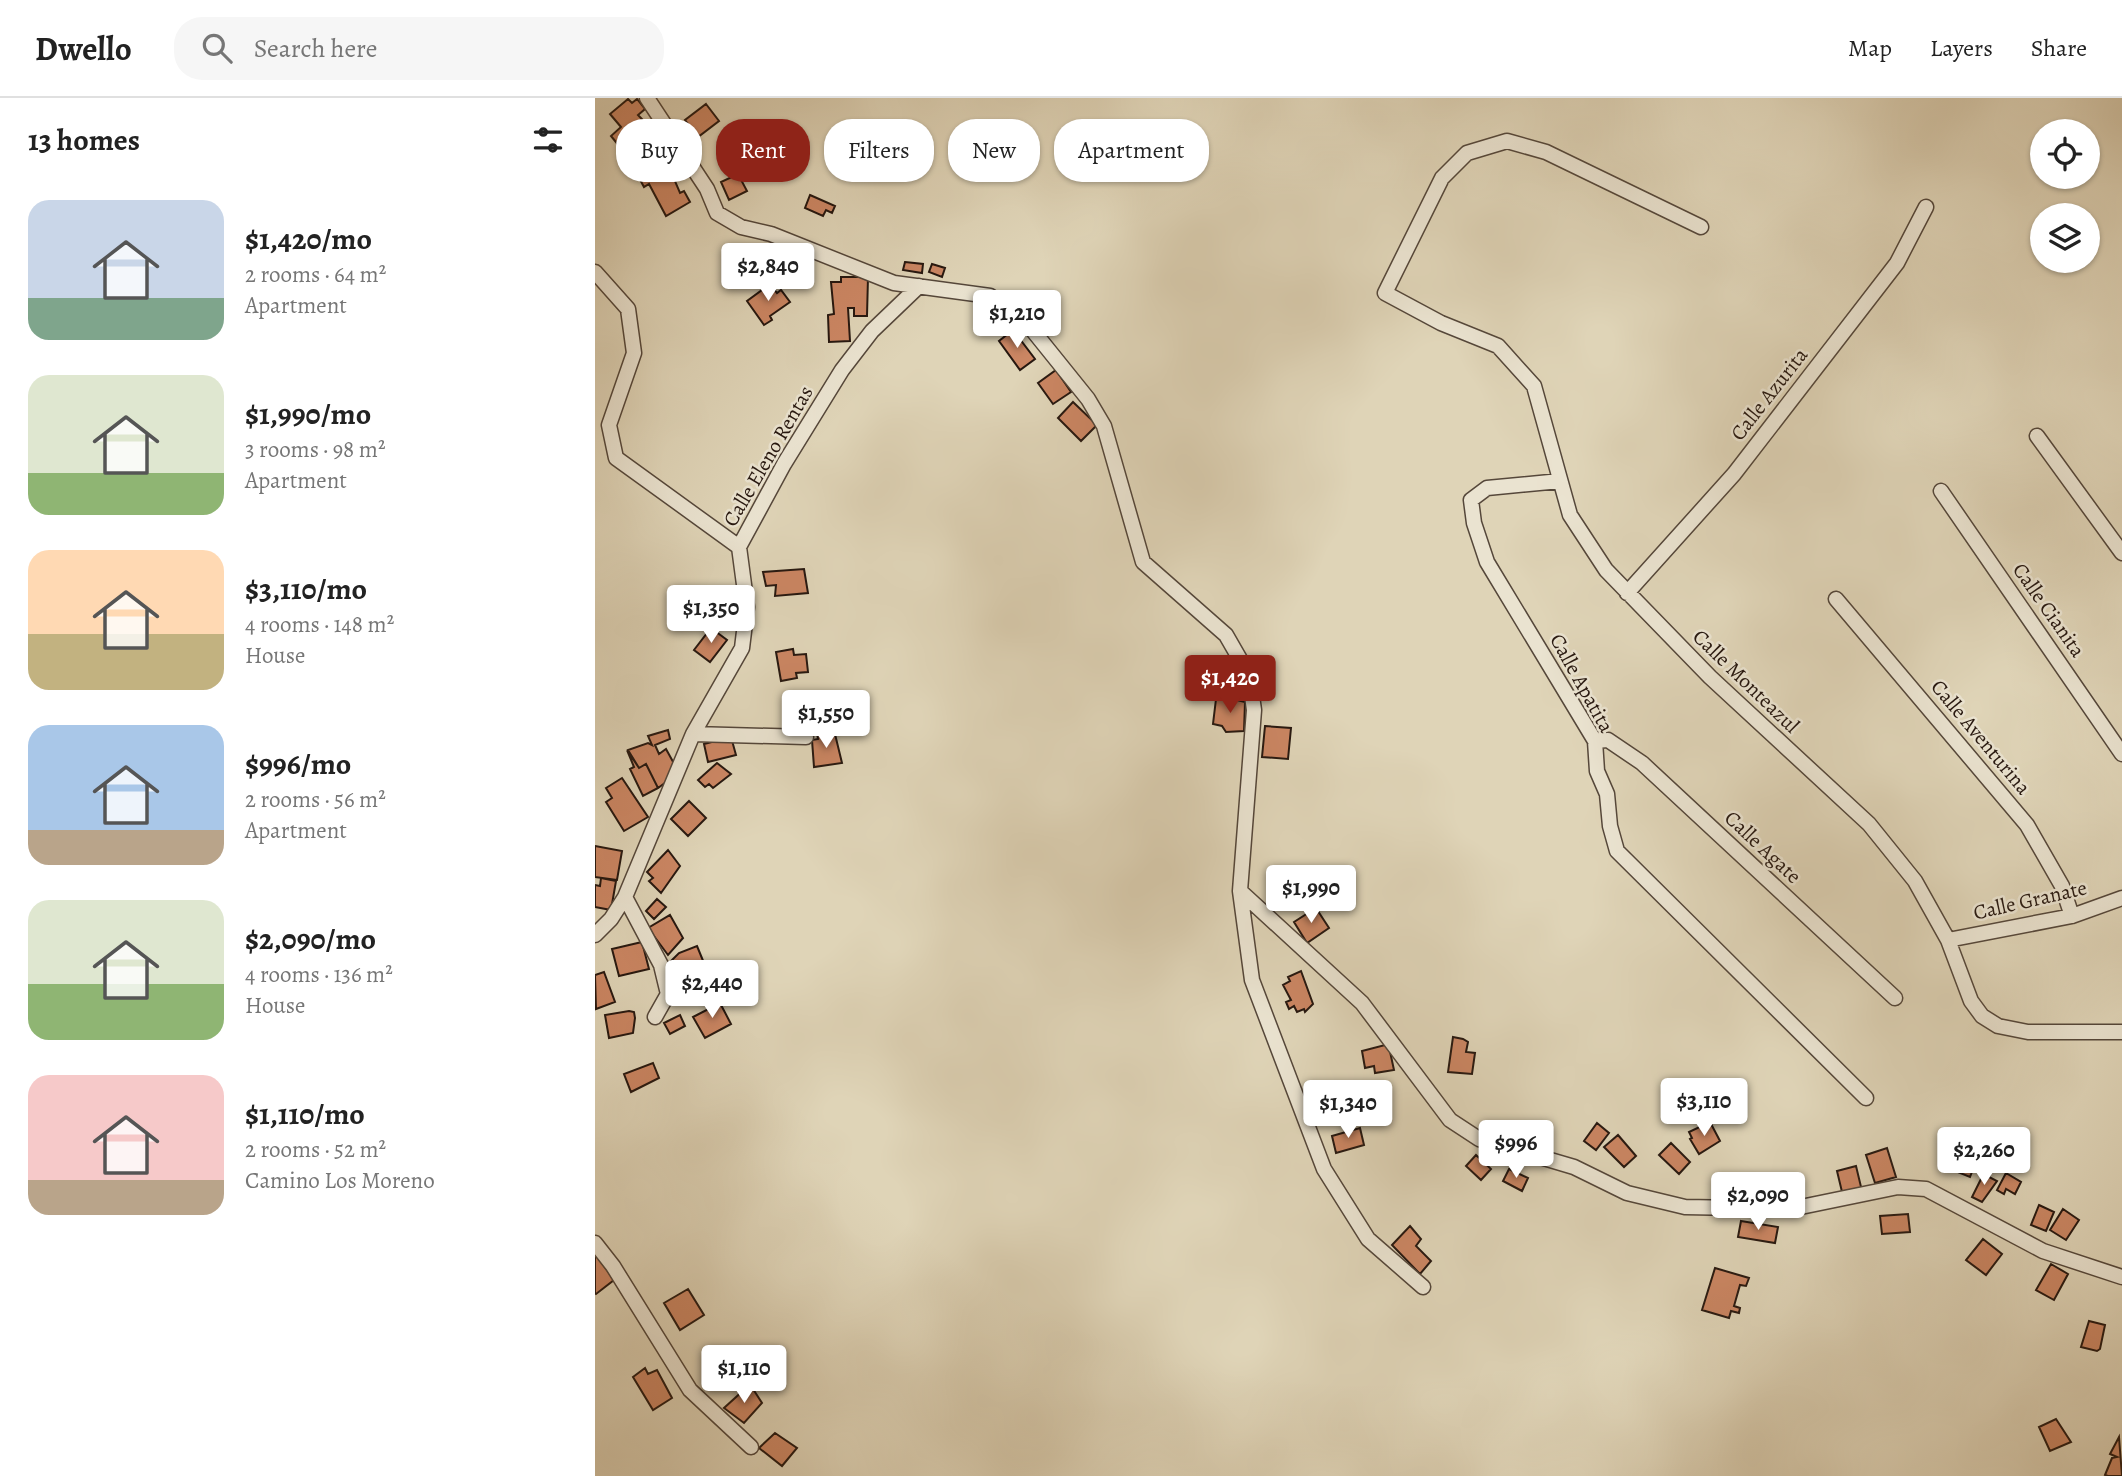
<!DOCTYPE html>
<html lang="en">
<head>
<meta charset="utf-8">
<style>
	:root { --surface:#fff; --page:#f6f6f6; --text:#222; --muted:#767676; --line:#e0e0e0; --accent:#8f2418 }
	body { margin:0; font-family:Alegreya,serif; background:var(--page); color:var(--text); height:100vh; display:flex; flex-direction:column; font-size:26px; white-space:nowrap }
	* { box-sizing:border-box; margin:0 }
	p { font-size:23px; color:var(--muted) }
	.icon { flex:none; width:38px; height:38px; fill:none; stroke:currentColor; stroke-width:2; stroke-linecap:round; stroke-linejoin:round }
	.map { position:relative; flex:1; overflow:hidden }
	.sheet { display:flex; flex-direction:column; background:var(--surface); width:595px }
	.sheet>* { flex:none }
	.top-card { position:absolute; left:21px; top:21px; width:665px; height:63px; display:flex; gap:14px }
	.tools { position:absolute; left:1435px; top:21px; display:grid; gap:14px }
	.tools a { display:grid; place-items:center; width:70px; height:70px; border-radius:50%; background:var(--surface); box-shadow:0 2px 5px #0004; font-size:35px }
	.price { position:absolute; translate:-50% -60px; padding:0 16px; border-radius:7px; background:#fff; color:#222; font-size:23px; line-height:46px; filter:drop-shadow(0 2px 4px #0008) }
	.price::after { content:''; position:absolute; left:50%; top:42px; width:21px; height:16px; margin-left:-10px; background:inherit; clip-path:polygon(0 0,100% 0,50% 100%) }
	.price.on { background:var(--accent); color:#fff }
	ul { padding:0; list-style:none }
	li { display:flex; align-items:center; gap:21px; height:175px; padding:0 28px }
	li span { display:grid; place-items:center; flex:none; width:196px; height:140px; border-radius:21px; color:#555 }
	li>.icon { margin-inline-start:auto }
	span .icon { width:84px; height:84px; fill:#fffc; stroke-width:1 }
	li b { font-size:30px }
	h2 { display:flex; justify-content:space-between; align-items:center; height:84px; padding:0 28px; font-size:30px }
	.pill { padding:0 24px; border-radius:28px; background:var(--surface); box-shadow:0 2px 5px #0004; font-size:24px; line-height:63px }
	.pill.on { background:var(--accent); color:#fff }
	header { display:flex; align-items:center; gap:42px; box-sizing:border-box; height:98px; padding:0 35px; background:var(--surface); border-bottom:2px solid var(--line) }
	header strong { font-size:33px }
	nav { display:flex; gap:38px; margin-inline-start:auto; font-size:24px }
	.search { width:490px; height:63px; background:var(--page); display:flex; align-items:center; gap:18px; box-sizing:border-box; padding:0 24px; border-radius:28px; color:var(--muted); font-size:26px }
	main { display:flex; flex:1; min-height:0 }
	.map>svg:first-child { display:block }
	.building { fill:#cb8663; stroke:#271810; stroke-width:2 }
	.lines { fill:none; stroke-linecap:round; stroke-linejoin:round }
	.minor-casing { stroke:#55473a; stroke-width:17 }
	.minor { stroke:#eae3d0; stroke-width:14 }
	.labels { text-anchor:middle; dominant-baseline:central; stroke-width:5; stroke-linejoin:round; paint-order:stroke }
	.street-label { font-size:21px; fill:#271810; stroke:#eae3d0 }
</style>
</head>
<body>
<header>
<strong>Dwello</strong>
<div class="search"><svg class="icon" aria-label="search" viewBox="0 0 24 24"><circle cx="10" cy="10" r="6"/><path d="M15 15l6 6"/></svg>Search here</div>
<nav><a>Map</a><a>Layers</a><a>Share</a></nav>
</header>
<main>
<section class="sheet">
<h2>13 homes<svg class="icon" aria-label="filters" viewBox="0 0 24 24"><path d="M4 7h16M4 17h16"/><circle cx="9" cy="7" r="2"/><circle cx="15" cy="17" r="2"/></svg></h2>
<ul>
<li><span style="background:linear-gradient(#c9d6e8 70%,#7fa58c 0)"><svg class="icon" aria-label="home" viewBox="0 0 24 24"><path d="M3 11l9-7 9 7M6 9v11h12V9"/></svg></span><div><b>$1,420/mo</b><p>2 rooms · 64 m²</p><p>Apartment</p></div></li>
<li><span style="background:linear-gradient(#dfe7d0 70%,#8fb573 0)"><svg class="icon" aria-label="home" viewBox="0 0 24 24"><path d="M3 11l9-7 9 7M6 9v11h12V9"/></svg></span><div><b>$1,990/mo</b><p>3 rooms · 98 m²</p><p>Apartment</p></div></li>
<li><span style="background:linear-gradient(#ffd9b3 60%,#c2b280 0)"><svg class="icon" aria-label="home" viewBox="0 0 24 24"><path d="M3 11l9-7 9 7M6 9v11h12V9"/></svg></span><div><b>$3,110/mo</b><p>4 rooms · 148 m²</p><p>House</p></div></li>
<li><span style="background:linear-gradient(#a9c7e8 75%,#b9a48a 0)"><svg class="icon" aria-label="home" viewBox="0 0 24 24"><path d="M3 11l9-7 9 7M6 9v11h12V9"/></svg></span><div><b>$996/mo</b><p>2 rooms · 56 m²</p><p>Apartment</p></div></li>
<li><span style="background:linear-gradient(#dfe7d0 60%,#8fb573 0)"><svg class="icon" aria-label="home" viewBox="0 0 24 24"><path d="M3 11l9-7 9 7M6 9v11h12V9"/></svg></span><div><b>$2,090/mo</b><p>4 rooms · 136 m²</p><p>House</p></div></li>
<li><span style="background:linear-gradient(#f6c9c9 75%,#b9a48a 0)"><svg class="icon" aria-label="home" viewBox="0 0 24 24"><path d="M3 11l9-7 9 7M6 9v11h12V9"/></svg></span><div><b>$1,110/mo</b><p>2 rooms · 52 m²</p><p>Camino Los Moreno</p></div></li>
</ul>
</section>
<div class="map">
<svg width="1527" height="1378" viewBox="0 0 1527 1378">
	<rect width="100%" height="100%" fill="#dfd4b7"/>
	<filter id="stains"><feTurbulence type="fractalNoise" baseFrequency=".00286" numOctaves="4"/><feColorMatrix values="0 0 0 0 .2 0 0 0 0 .09 0 0 0 0 .02 0 0 0 .5 -.17"/></filter>
	<radialGradient id="worn" r=".72"><stop offset=".6" stop-color="#630" stop-opacity="0"/><stop offset="1" stop-color="#630" stop-opacity=".3"/></radialGradient>
	<path class="building" d="M33,1L37,5L42,1L50,11L43,17L64,39L48,52L40,37L25,49L16,38L26,29L15,16Z
		M111,6L124,23L103,39L90,22Z
		M71,62L85,95L89,93L95,104L71,118L54,86L49,89L43,78Z
		M143,76L152,93L134,102L126,84Z
		M215,97L240,108L237,115L231,112L228,118L210,110Z
		M310,164L328,166L327,175L308,172Z
		M337,166L350,170L347,179L334,174Z
		M246,179H273L272,218H259V210H253L255,243L234,244L233,217L239,216L236,184H246Z
		M175,186L182,195L186,192L195,204L175,218L177,222L169,227L152,203Z
		M418,232L440,261L425,272L404,243Z
		M461,272L476,294L458,306L443,285Z
		M478,304L502,327L486,343L463,320Z
		M209,471L213,495L180,498L181,487L171,488L168,474Z
		M116,530L132,542L115,564L99,552Z
		M198,551L199,557L211,556L213,574L201,575L202,580L186,583L181,554Z
		M630,599L650,604L649,633L631,634L627,628L618,626L621,601L630,602Z
		M670,628L696,630L693,661L667,659Z
		M73,632L75,641L60,647L64,656L71,651L82,671L78,679L63,690L51,666L44,670L33,652L53,645L57,647L53,638Z
		M239,632L247,665L219,669L217,642L223,641L222,635Z
		M136,639L141,657L113,664L109,646Z
		M32,652L44,670L51,666L63,690L48,698L35,671L39,669Z
		M122,665L136,676L118,690L114,686L110,689L103,682Z
		M27,680L53,719L29,733L11,704L17,700L11,690Z
		M94,703L111,720L93,738L76,721Z
		M0,748L27,753L22,782L0,779Z
		M73,752L85,768L66,795L54,783L58,780L52,774Z
		M6,780L21,783L16,812L0,809V787L5,788Z
		M682,791H690V795H710L711,809L684,812Z
		M62,801L71,809L59,821L51,813Z
		M721,810L734,830L712,845L699,824Z
		M75,817L88,840L73,857L53,830Z
		M47,844L54,871L24,878L17,851Z
		M102,848L111,870L82,881L75,864L84,855Z
		M706,873L718,906L710,914L709,911L702,914L699,908L694,911L691,904L696,902L688,887L695,883L693,879Z
		M9,874L20,904L1,911L0,877Z
		M125,905L136,926L110,940L98,919Z
		M34,913L39,914L40,920L38,935L14,940L10,917Z
		M85,917L90,928L75,936L69,925Z
		M858,939L868,941L873,944L871,954L880,955L877,976L853,974Z
		M790,947L794,949L799,972L780,975L779,968L770,970L767,953Z
		M58,965L64,980L36,994L29,976Z
		M1115,1024L1125,1043L1104,1056L1095,1041L1097,1040L1094,1034Z
		M1002,1025L1014,1035L1001,1052L989,1043Z
		M765,1030L769,1047L741,1055L737,1038Z
		M1023,1037L1041,1058L1029,1069L1009,1049Z
		M1076,1045L1095,1064L1084,1076L1064,1057Z
		M1292,1050L1301,1079L1280,1085L1271,1057Z
		M881,1057L896,1071L886,1082L871,1068Z
		M1364,1060L1380,1066L1375,1079L1360,1073Z
		M1261,1068L1267,1093L1248,1098L1242,1073Z
		M914,1071L933,1080L927,1093L908,1083Z
		M1391,1071L1396,1074L1394,1079L1402,1083L1387,1104L1377,1099Z
		M1411,1075L1426,1084L1420,1096L1411,1091L1409,1096L1402,1092Z
		M1444,1107L1459,1114L1451,1133L1436,1127Z
		M1468,1111L1484,1122L1471,1142L1455,1132Z
		M1313,1116L1315,1134L1287,1136L1285,1118Z
		M1146,1123L1183,1129L1180,1145L1143,1139Z
		M815,1128L826,1141L821,1148L836,1163L825,1176L797,1147Z
		M1388,1141L1407,1156L1391,1177L1371,1162Z
		M0,1155L19,1182L1,1196L0,1195Z
		M1456,1166L1473,1176L1459,1202L1441,1192Z
		M1120,1170L1154,1180L1151,1188L1145,1187L1139,1208L1145,1210L1144,1215L1136,1213L1134,1220L1107,1212Z
		M93,1191L109,1217L85,1232L69,1205Z
		M1494,1223L1510,1227L1505,1251L1502,1253L1486,1249Z
		M50,1270L53,1276L62,1272L77,1300L58,1312L38,1279Z
		M150,1291L154,1295L158,1291L167,1305L149,1325L129,1310Z
		M1461,1321L1476,1344L1455,1353L1444,1329Z
		M180,1335L202,1350L187,1368L164,1350Z
		M1524,1339L1527,1378H1513L1510,1377L1517,1360L1522,1359L1515,1356Z"/>
	<g class="lines">
		<g class="minor-casing">
			<path id="minor" d="M52,0L112,91L122,115L146,129L176,136L299,185L395,198L431,224L493,301L509,328L548,464L631,537L654,577L659,612L645,793L767,905L855,1022L884,1041L979,1069L1032,1095L1090,1109L1196,1111L1303,1089L1331,1091L1448,1153L1527,1179
				M1106,129L951,54L912,43L872,55L847,80L790,195L846,225L903,248L939,288L975,417L1011,472L1115,579L1274,726L1320,783L1353,842L1376,903L1387,918L1403,928L1433,934H1527
				M0,174L33,211L39,255L14,327L21,360L144,449
				M1442,338L1527,455
				M965,383L892,390L876,402L879,425L892,464L1000,643L1002,673L1012,696L1015,728L1022,753L1271,1000
				M1346,393L1527,656
				M1032,495L1139,376L1302,165L1331,109
				M1241,501L1432,727L1467,788L1477,818
				M98,636L211,639
				M1000,643L1013,642L1047,665L1300,900
				M645,793L657,882L729,1071L773,1141L828,1189
				M30,799L66,867L73,896L60,919
				M0,837L16,821L30,799L98,636L147,550L152,509L144,449L189,366L247,272L277,233L324,188
				M1353,842L1477,818L1527,800
				M0,1145L18,1168L95,1292L156,1349"/>
		</g>
		<use href="#minor" class="minor"/>
	</g>
	<g class="labels">
		<g class="street-label">
			<text transform="translate(1174 296) rotate(-52)">Calle Azurita</text>
			<text transform="translate(173 358) rotate(-60)">Calle Eleno Rentas</text>
			<text transform="translate(1454 512) rotate(55)">Calle Cianita</text>
			<text transform="translate(1151 583) rotate(44)">Calle Monteazul</text>
			<text transform="translate(987 585) rotate(61)">Calle Apatita</text>
			<text transform="translate(1386 639) rotate(50)">Calle Aventurina</text>
			<text transform="translate(1168 749) rotate(43)">Calle Agate</text>
			<text transform="translate(1435 802) rotate(-13)">Calle Granate</text>
		</g>
	</g>
	<rect width="100%" height="100%" filter="url(#stains)"/>
	<rect width="100%" height="100%" fill="url(#worn)"/>
</svg>
<div class="tools">
<a><svg class="icon" aria-label="locate" viewBox="0 0 24 24"><circle cx="12" cy="12" r="6"/><path d="M12 2v4M12 18v4M2 12h4M18 12h4"/></svg></a>
<a><svg class="icon" aria-label="layers" viewBox="0 0 24 24"><path d="M12 4l9 5-9 5-9-5zM3 14l9 5 9-5"/></svg></a>
</div>
<b class="price" style="left:173px;top:205px">$2,840</b>
<b class="price" style="left:422px;top:252px">$1,210</b>
<b class="price" style="left:116px;top:547px">$1,350</b>
<b class="price on" style="left:635px;top:617px">$1,420</b>
<b class="price" style="left:231px;top:652px">$1,550</b>
<b class="price" style="left:716px;top:827px">$1,990</b>
<b class="price" style="left:117px;top:922px">$2,440</b>
<b class="price" style="left:1109px;top:1040px">$3,110</b>
<b class="price" style="left:753px;top:1042px">$1,340</b>
<b class="price" style="left:921px;top:1082px">$996</b>
<b class="price" style="left:1389px;top:1089px">$2,260</b>
<b class="price" style="left:1163px;top:1134px">$2,090</b>
<b class="price" style="left:149px;top:1307px">$1,110</b>
<div class="top-card">
<a class="pill">Buy</a>
<a class="pill on">Rent</a>
<a class="pill">Filters</a>
<a class="pill">New</a>
<a class="pill">Apartment</a>
</div>
</div>
</main>
</body>
</html>
